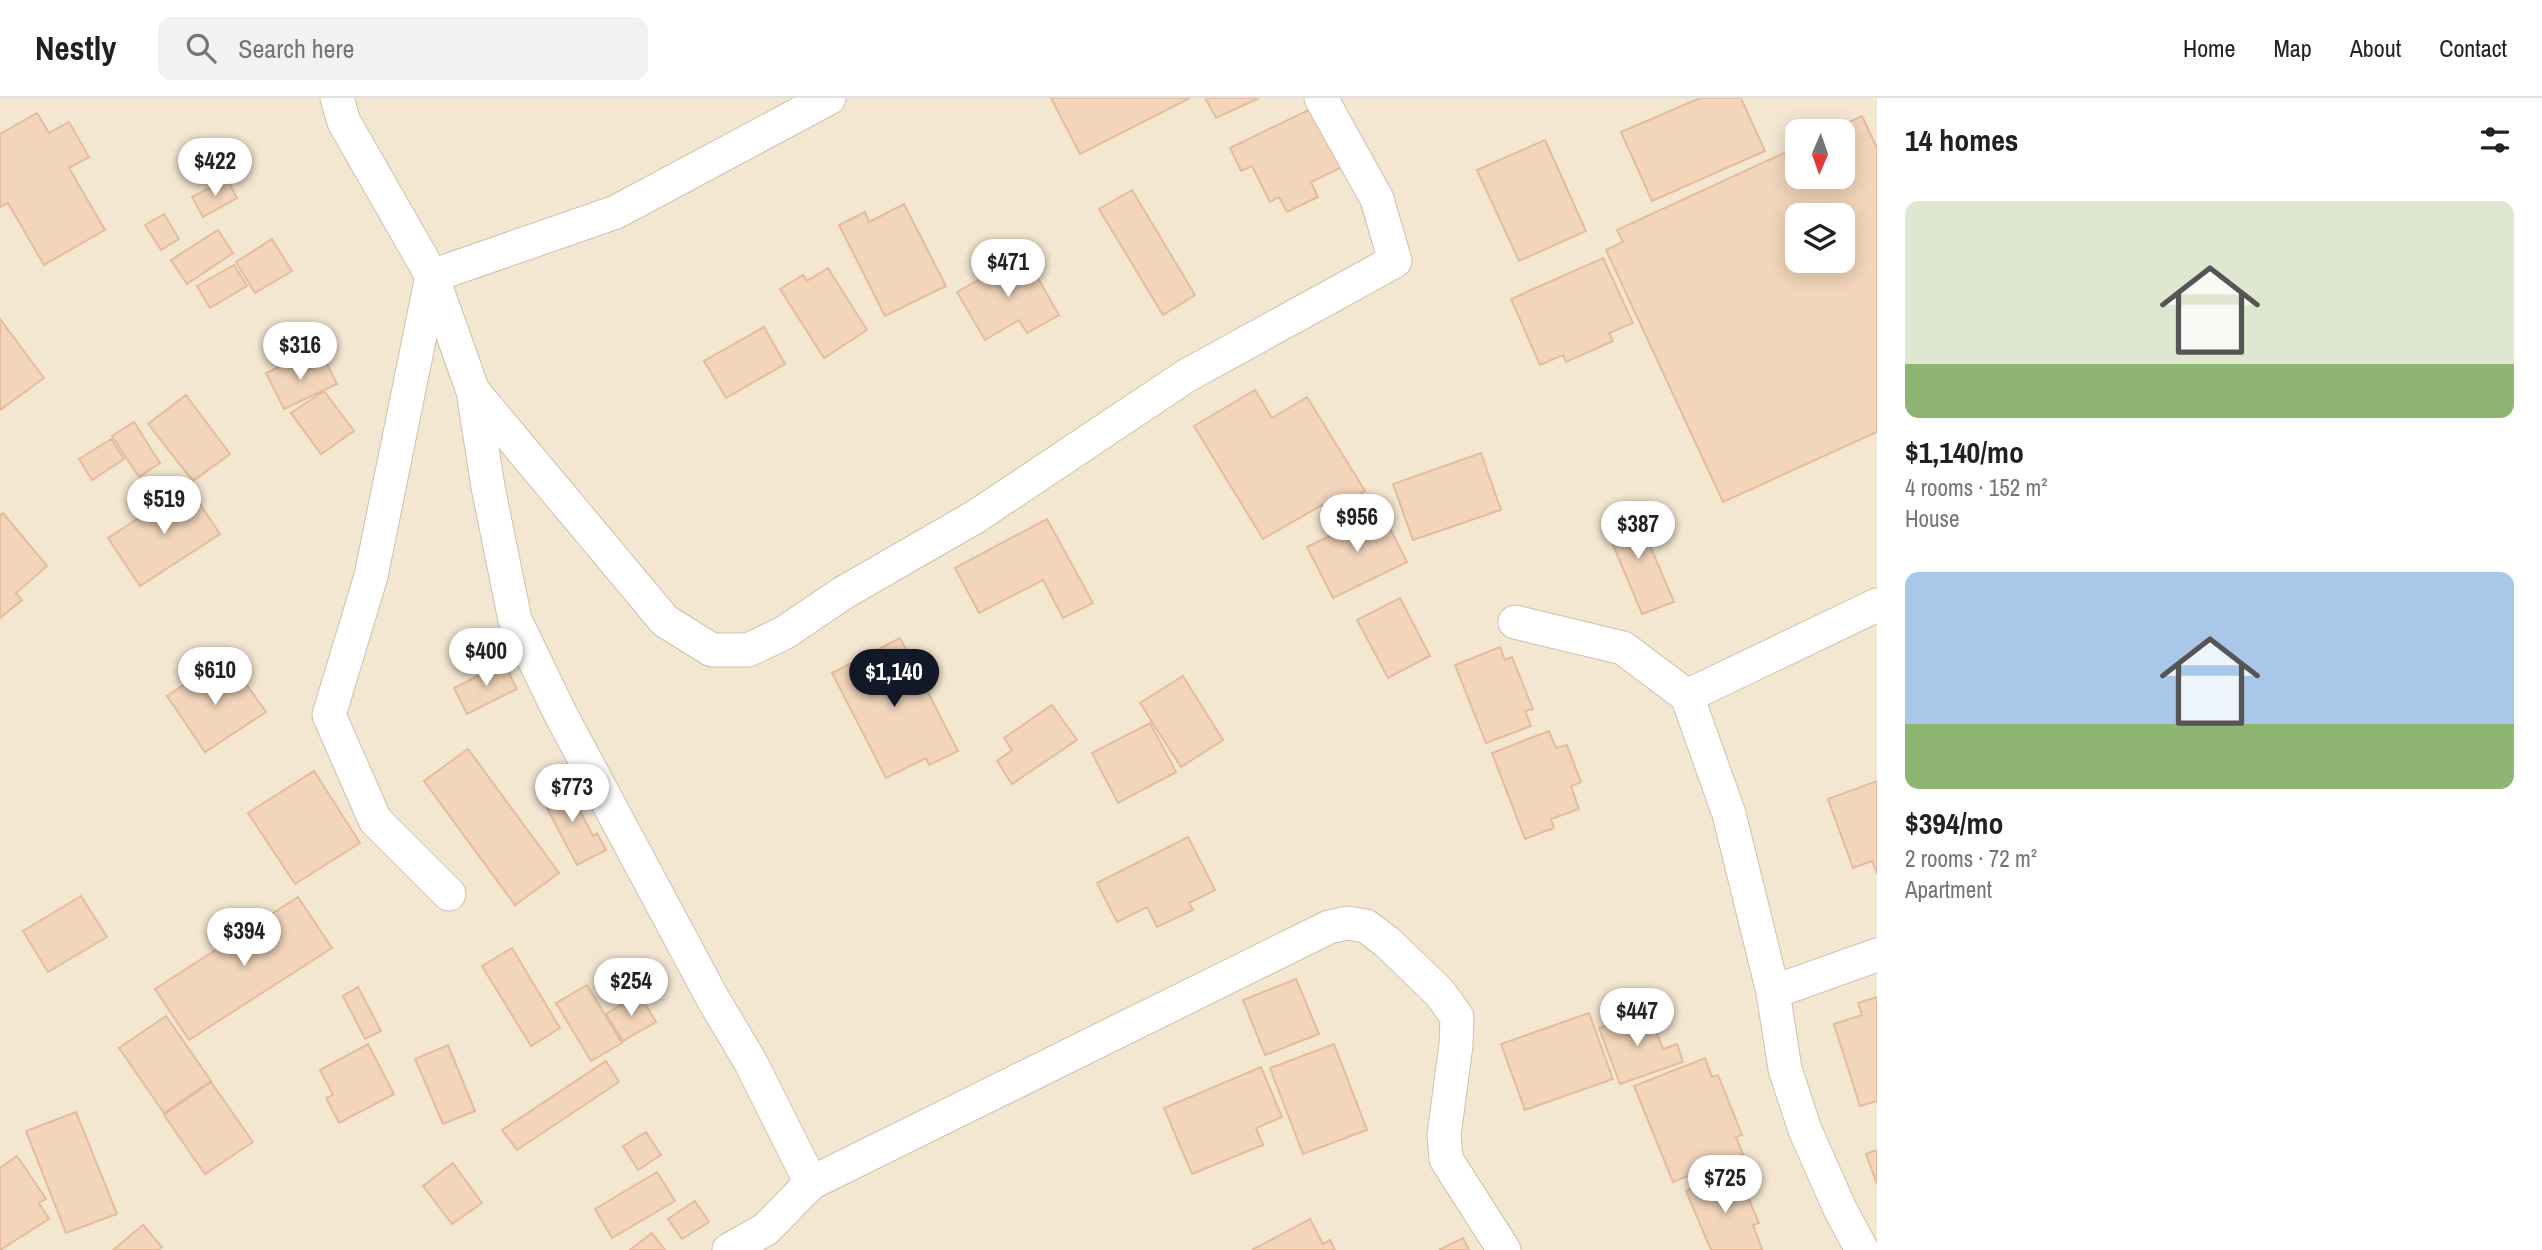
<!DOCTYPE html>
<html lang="en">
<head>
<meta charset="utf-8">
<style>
	:root { --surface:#fff; --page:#f2f2f2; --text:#202124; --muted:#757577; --line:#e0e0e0; --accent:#111827 }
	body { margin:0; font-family:"Archivo Narrow",sans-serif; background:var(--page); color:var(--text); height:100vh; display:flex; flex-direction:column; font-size:26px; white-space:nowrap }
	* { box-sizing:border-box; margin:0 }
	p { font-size:23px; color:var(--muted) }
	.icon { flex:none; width:38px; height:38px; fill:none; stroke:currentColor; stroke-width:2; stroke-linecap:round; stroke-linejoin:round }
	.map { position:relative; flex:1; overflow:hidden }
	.sheet { display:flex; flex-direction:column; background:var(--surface); width:665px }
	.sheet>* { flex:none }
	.needle { width:46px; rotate:182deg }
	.buttons { position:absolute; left:1785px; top:21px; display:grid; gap:14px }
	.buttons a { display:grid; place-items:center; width:70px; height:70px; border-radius:14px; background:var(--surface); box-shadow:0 4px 18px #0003; font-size:35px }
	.price { position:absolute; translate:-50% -60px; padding:0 16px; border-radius:24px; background:#fff; color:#222; font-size:23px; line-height:46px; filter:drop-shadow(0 2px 4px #0008) }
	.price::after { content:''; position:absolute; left:50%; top:42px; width:21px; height:16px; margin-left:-10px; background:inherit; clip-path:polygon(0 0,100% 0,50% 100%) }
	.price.active { background:var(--accent); color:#fff }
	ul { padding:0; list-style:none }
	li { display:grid; align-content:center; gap:14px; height:371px; padding:0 28px }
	li span { display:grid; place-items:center; height:217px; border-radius:14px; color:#555 }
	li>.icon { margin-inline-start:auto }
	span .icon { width:126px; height:126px; fill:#fffc; stroke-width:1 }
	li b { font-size:30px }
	h2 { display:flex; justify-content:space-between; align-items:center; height:84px; padding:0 28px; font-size:30px }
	header { display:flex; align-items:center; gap:42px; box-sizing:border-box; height:98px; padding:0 35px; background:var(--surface); border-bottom:2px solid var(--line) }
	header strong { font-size:33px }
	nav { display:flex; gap:38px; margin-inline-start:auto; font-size:24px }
	.search { width:490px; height:63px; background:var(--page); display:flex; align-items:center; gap:18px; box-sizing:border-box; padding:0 24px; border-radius:14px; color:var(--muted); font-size:26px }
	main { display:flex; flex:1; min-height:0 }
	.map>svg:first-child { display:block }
	.residential { fill:#f4e7d2; fill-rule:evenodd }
	.building { fill:#f2d5bb; stroke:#e5bc9b; stroke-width:2; fill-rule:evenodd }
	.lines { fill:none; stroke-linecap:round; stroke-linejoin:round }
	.street-casing { stroke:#d0bfad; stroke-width:35 }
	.street { stroke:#fff; stroke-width:33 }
</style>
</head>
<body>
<header>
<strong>Nestly</strong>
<div class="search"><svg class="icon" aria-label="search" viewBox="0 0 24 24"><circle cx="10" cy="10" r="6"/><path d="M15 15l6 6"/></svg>Search here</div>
<nav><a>Home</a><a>Map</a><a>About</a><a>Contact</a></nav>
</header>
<main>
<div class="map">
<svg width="1877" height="1152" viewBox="0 0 1877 1152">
	<rect width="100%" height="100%" fill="#fcf4e4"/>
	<path class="residential" d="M0,0H1877V1152H0ZM1797,33H1843V79H1797ZM1797,117H1843V163H1797Z"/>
	<path class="building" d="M1051,0H1190L1080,56Z
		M1205,0H1259L1216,20Z
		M1700,0H1741L1765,53L1652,103L1621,34Z
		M1321,6L1350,65L1311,84L1318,99L1287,114L1279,99L1270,104L1252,68L1241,73L1230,50Z
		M37,15L49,35L69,24L89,59L69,70L105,132L44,167L8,105L0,109V36Z
		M1862,18L1877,50V334L1723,404L1606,152L1623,144L1617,132L1797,49V79H1843V33H1830ZM1797,117H1843V163H1797Z
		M1545,42L1586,133L1519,163L1477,72Z
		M227,81L237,100L203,119L192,99Z
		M1132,92L1195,197L1163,217L1099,111Z
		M904,106L946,188L885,218L839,127L865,114L869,124Z
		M164,116L179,141L161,152L145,127Z
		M218,132L233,155L187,186L171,162Z
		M272,141L292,173L255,195L236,164Z
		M1024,156L1059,217L1027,235L1019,222L985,242L957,194Z
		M1603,160L1633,225L1609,235L1613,243L1566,264L1563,257L1540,267L1511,201Z
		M234,167L247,188L210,210L197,188Z
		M828,170L867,232L824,260L780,191L803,177L807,183Z
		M0,221L44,280L0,312Z
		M304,226L317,253L298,263L285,236Z
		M764,229L785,266L726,300L704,263Z
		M295,261L302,275L326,264L337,286L284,311L266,275Z
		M1255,292L1272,320L1307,299L1365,393L1327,415L1322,407L1263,441L1194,328Z
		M324,293L354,333L321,356L291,315Z
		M186,297L230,356L193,383L148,326Z
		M134,324L160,365L139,379L112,338Z
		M111,341L124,361L92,382L79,361Z
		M1481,355L1501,412L1413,442L1393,386Z
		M188,388L220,436L140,488L108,440Z
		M1634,410L1674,504L1642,516L1603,423Z
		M1381,413L1407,464L1333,500L1307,449Z
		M3,415L47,468L16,495L22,502L0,520V417Z
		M1047,421L1093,505L1063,520L1043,482L979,515L955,470Z
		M1400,500L1430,558L1388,580L1357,522Z
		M900,540L958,653L929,667L926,660L886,680L832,575Z
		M1500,549L1505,562L1512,559L1533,611L1525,613L1531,628L1486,645L1455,567Z
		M217,565L233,590L244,583L266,614L205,654L167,598Z
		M504,565L517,591L467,616L454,590Z
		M1183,578L1223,642L1181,669L1140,605Z
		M1052,607L1077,642L1012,686L997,663L1012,652L1004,640Z
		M1150,625L1176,674L1118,705L1092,655Z
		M1549,633L1556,650L1567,647L1581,684L1571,688L1579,711L1551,721L1554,730L1525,741L1492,655Z
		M468,651L559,775L515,807L424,683Z
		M314,673L360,745L295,786L248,715Z
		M1877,683V776L1872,763L1853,770L1828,701Z
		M565,684L593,738L597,735L606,752L577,767L540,697Z
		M1188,739L1215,792L1189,805L1193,812L1157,829L1147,809L1117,824L1097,785Z
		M81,798L107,839L48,874L23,833Z
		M298,799L332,850L189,942L155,891Z
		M512,850L560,930L531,948L482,868Z
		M1296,881L1319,936L1265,957L1243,902Z
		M587,887L622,945L591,963L556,905Z
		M358,889L381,933L365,941L343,898Z
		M639,896L656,924L623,943L606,916Z
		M1877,899V1003L1860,1008L1834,926L1862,917L1858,905Z
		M1649,913L1663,951L1677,946L1683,964L1620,986L1599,930Z
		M1589,915L1613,981L1525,1012L1501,946Z
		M166,918L211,983L164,1015L119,950Z
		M368,946L394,996L339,1025L326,1000L333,997L320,972Z
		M1334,946L1367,1032L1303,1056L1270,970Z
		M448,947L475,1013L443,1026L415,961Z
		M1705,960L1712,979L1718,977L1742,1037L1736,1039L1743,1056L1673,1084L1634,988Z
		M606,963L619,984L517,1052L502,1032Z
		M1261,969L1282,1019L1256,1030L1263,1047L1192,1076L1164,1010Z
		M211,984L253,1044L205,1076L164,1017Z
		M76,1014L117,1116L66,1135L26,1033Z
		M646,1034L661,1057L638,1072L623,1048Z
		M1877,1052V1086L1866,1056Z
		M17,1058L46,1101L39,1105L49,1121L0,1152V1070Z
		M453,1065L482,1105L452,1126L423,1088Z
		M657,1074L675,1103L612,1140L595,1111Z
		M1730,1075L1735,1086L1741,1083L1759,1125L1753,1127L1762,1151L1759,1152H1711L1686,1093Z
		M695,1103L709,1124L682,1141L668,1121Z
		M1310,1121L1323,1146L1330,1142L1335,1152H1252Z
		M143,1127L162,1149L158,1152H113Z
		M652,1135L665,1152H630Z
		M1463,1140L1469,1152H1439Z"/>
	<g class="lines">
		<g class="street-casing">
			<path id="street" d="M337,0L344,24L432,178L473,293L488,389L515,522L561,617L713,901L750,963L811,1085
				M432,178L371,478L329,617L375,722L449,796
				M432,178L616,114L829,0
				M473,293L665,523L712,552H748L784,535L843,495L975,419L1186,278L1395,163L1377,101L1321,0
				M1515,524L1623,550L1687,598L1729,716L1773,894L1785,971L1805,1032L1840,1111L1862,1152
				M1687,598L1877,507
				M1773,894L1877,857
				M729,1152L766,1131L811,1085L1329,829L1347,825L1366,828L1387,844L1440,895L1457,919L1456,947L1444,1037L1446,1061L1504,1152"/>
		</g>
		<use href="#street" class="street"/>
	</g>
</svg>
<div class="buttons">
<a><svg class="needle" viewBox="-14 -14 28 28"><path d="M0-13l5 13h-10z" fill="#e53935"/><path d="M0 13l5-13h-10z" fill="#757577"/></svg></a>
<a><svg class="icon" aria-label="layers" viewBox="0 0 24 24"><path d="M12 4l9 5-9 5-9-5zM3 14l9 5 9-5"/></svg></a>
</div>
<b class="price" style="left:215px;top:100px">$422</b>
<b class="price" style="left:1008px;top:201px">$471</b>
<b class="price" style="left:300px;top:284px">$316</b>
<b class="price" style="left:164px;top:438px">$519</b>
<b class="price" style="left:1357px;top:456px">$956</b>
<b class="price" style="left:1638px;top:463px">$387</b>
<b class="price" style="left:486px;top:590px">$400</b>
<b class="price" style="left:215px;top:609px">$610</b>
<b class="price active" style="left:894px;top:611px">$1,140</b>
<b class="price" style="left:572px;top:726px">$773</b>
<b class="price" style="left:244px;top:870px">$394</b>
<b class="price" style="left:631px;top:920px">$254</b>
<b class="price" style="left:1637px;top:950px">$447</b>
<b class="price" style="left:1725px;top:1117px">$725</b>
</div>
<section class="sheet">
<h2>14 homes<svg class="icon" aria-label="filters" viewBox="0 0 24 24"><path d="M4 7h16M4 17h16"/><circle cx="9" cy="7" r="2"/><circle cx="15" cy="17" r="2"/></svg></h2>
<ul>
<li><span style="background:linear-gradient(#dfe7d0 75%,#8fb573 0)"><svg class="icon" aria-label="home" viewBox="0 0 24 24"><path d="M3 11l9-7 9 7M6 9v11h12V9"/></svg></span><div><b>$1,140/mo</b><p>4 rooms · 152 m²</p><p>House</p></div></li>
<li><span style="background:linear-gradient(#a9c7e8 70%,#8fb573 0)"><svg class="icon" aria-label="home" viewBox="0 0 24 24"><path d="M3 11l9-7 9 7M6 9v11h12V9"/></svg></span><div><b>$394/mo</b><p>2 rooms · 72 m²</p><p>Apartment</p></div></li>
</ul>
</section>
</main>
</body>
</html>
